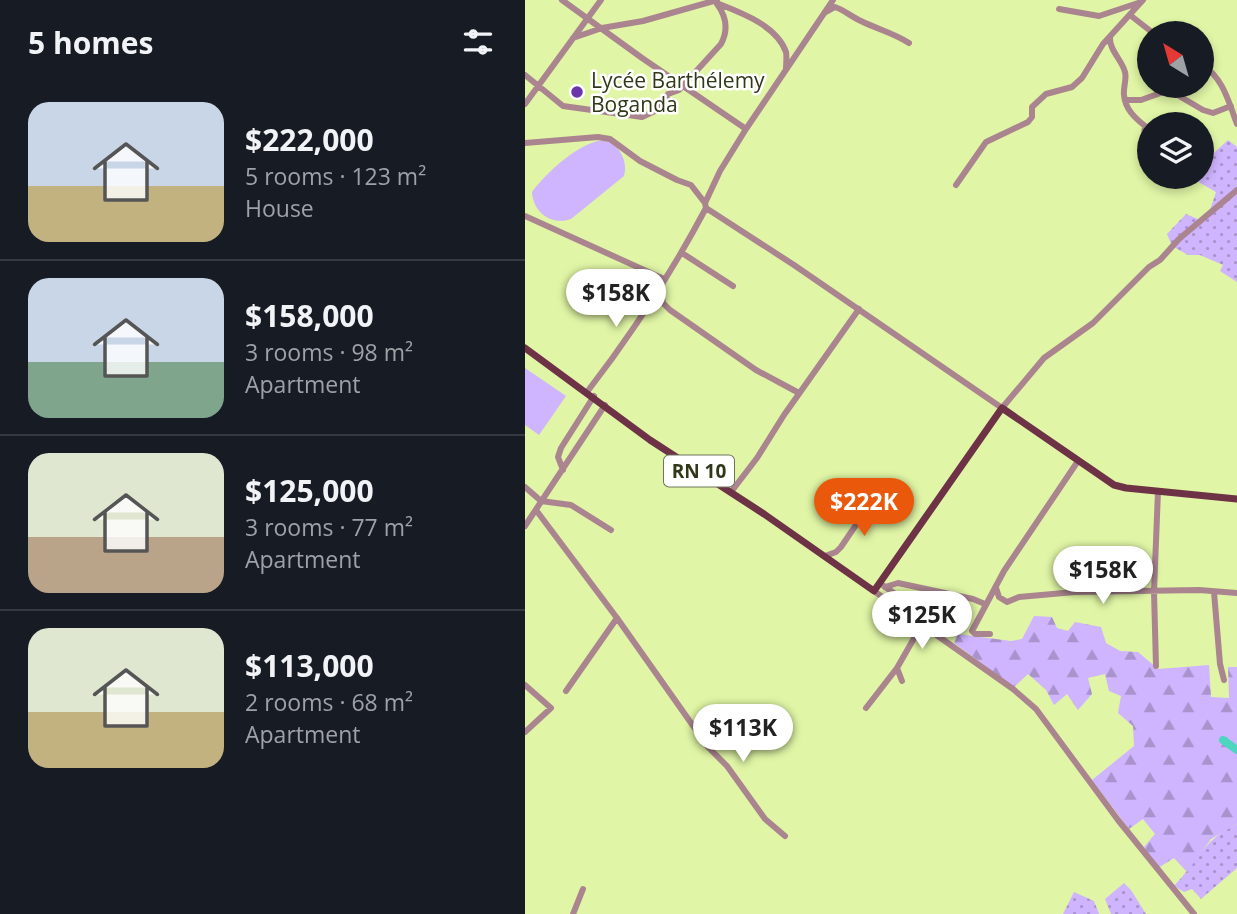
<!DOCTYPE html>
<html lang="en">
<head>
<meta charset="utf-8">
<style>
	:root { --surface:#171b24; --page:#242831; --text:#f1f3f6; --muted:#9ea1a6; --line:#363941; --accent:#ea580c }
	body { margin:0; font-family:"Open Sans",sans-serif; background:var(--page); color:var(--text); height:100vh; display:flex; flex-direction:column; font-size:26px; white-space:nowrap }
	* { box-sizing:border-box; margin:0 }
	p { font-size:23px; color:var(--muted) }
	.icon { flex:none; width:38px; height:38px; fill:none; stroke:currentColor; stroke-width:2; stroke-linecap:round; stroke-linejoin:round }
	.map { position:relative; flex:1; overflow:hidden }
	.drawer { display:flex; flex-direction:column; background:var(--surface); width:525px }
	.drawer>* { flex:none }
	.needle { width:46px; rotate:323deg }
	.tools { position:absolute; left:612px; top:21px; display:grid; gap:14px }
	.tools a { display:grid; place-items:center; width:77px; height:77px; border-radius:50%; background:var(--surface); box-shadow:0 4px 10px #0003; font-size:35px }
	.price { position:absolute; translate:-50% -60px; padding:0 16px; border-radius:24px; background:#fff; color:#222; font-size:23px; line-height:46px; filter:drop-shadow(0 2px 4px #0008) }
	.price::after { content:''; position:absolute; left:50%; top:42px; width:21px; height:16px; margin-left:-10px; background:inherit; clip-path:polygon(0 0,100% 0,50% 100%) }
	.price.active { background:var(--accent); color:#fff }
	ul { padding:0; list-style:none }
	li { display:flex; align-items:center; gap:21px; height:175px; padding:0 28px }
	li+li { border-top:2px solid var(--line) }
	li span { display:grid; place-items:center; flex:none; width:196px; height:140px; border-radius:21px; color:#555 }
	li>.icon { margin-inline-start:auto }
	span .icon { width:84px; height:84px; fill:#fffc; stroke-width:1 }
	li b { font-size:30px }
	h2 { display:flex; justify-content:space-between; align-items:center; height:84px; padding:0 28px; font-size:30px }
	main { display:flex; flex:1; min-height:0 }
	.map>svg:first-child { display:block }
	.grass { fill:url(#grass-dots) }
	.forest { fill:url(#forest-firs) }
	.garden { fill:#cfb4ff }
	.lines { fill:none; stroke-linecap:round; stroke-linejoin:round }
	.river { stroke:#4cd6c0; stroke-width:8 }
	.minor { stroke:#aa858f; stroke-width:6 }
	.major { stroke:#6e3246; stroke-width:7 }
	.poi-dot { fill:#6b34ab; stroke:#fff; stroke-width:2.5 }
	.labels { text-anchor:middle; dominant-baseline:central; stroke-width:5; stroke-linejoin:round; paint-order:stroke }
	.shield { fill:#fff; stroke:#6f745d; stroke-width:2 }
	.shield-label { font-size:19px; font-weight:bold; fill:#313818 }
	.poi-label { font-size:21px; fill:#313818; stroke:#fff; text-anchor:start }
</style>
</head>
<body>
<main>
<section class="drawer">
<h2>5 homes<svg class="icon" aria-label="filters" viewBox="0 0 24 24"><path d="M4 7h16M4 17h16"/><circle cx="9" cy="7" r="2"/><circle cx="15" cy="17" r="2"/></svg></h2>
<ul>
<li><span style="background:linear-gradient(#c9d6e8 60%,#c2b280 0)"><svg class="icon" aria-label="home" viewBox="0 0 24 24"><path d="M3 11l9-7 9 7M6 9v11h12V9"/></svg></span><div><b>$222,000</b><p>5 rooms · 123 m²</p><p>House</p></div></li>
<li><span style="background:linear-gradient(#c9d6e8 60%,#7fa58c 0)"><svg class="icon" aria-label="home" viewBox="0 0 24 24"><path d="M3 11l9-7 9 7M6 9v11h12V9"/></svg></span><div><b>$158,000</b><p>3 rooms · 98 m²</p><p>Apartment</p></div></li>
<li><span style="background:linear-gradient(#dfe7d0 60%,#b9a48a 0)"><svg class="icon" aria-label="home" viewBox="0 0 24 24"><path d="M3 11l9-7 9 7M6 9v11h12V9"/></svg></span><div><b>$125,000</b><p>3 rooms · 77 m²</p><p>Apartment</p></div></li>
<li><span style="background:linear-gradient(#dfe7d0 60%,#c2b280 0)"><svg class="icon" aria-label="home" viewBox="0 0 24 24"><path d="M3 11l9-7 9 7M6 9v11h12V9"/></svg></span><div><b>$113,000</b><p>2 rooms · 68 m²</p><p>Apartment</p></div></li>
</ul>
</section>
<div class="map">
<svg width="712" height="914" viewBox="0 0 712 914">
	<defs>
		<pattern id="grass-dots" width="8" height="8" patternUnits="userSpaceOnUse" patternTransform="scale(1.75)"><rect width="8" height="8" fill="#cfb4ff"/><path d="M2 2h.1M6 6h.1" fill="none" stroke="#a993cd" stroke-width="1.8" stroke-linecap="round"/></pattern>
		<pattern id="forest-firs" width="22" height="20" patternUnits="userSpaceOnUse" patternTransform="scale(1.75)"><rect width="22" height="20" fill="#cfb4ff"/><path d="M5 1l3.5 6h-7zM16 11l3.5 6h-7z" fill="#a993cd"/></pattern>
	</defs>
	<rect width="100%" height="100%" fill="#e0f5a5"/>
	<path class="grass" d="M703,140L712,147V282L695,271L698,265L675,255H663L647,246L642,234L661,214L675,220L685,210L691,192L670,180L672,177H677C677,160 692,151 703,140Z
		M712,824V868L676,899L667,889L659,892L649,886C673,861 679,839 712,824Z
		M599,883L606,890L621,914H586L580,899Z
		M549,892L569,901L574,914H538Z"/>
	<path class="forest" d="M509,616L527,617L532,628L543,631L550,622L576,627L581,643L595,651L613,652L633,669L684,665L686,697L704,698L703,667H712V824L686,839L662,872L649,858L633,868L619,847L630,834L618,819L604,829L567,780L609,746L608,726L593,713L596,696L584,691L580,674L563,678L567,694L553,710L542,694L529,705L521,690L503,674L489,687L429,643L433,634L486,641L497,639Z"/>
	<path class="garden" d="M82,140C95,147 103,161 99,176L46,219C26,226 8,212 7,192C21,173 57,139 82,140Z
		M0,368L41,396L14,435L0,425Z"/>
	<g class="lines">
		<path class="river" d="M698,740L712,750"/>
		<path class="minor" d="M37,0L117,58L221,129
			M194,4C217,13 252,26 261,52C262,57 261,63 261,69
			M534,9L574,16L613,3
			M301,12L310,7C319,10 327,17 336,21C352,29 369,33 384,43
			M605,15L628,33
			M585,37C584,50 597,60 600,72C602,80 598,87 599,95C600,109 610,118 620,126L618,146L622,155
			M48,38L77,28L118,21L192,0
			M677,65C698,77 704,103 712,124
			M0,75L38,106L117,117L130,111L138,105L143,94L154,90L196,44C204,29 201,16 192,4
			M601,100H616L644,90L678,110L688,113L706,106
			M0,104L76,0
			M0,143L73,137L85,139L115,161L152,180L166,185L180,203
			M431,185L461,142L503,122L507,117V107L521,94L547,87L557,78L578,44L618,0
			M181,208L269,265L477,408L519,358L568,323L624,267L635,260L654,239L712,190
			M0,216L139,279
			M157,253L208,286
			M135,287L138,303L145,310L231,370L274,393
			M62,392C107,334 147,272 181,208L180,203L195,171L221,129L308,0
			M38,470L33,457L36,448L69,396
			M0,487L16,501L46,505L86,530
			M206,492L232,458L259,415L334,309
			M11,510L92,618L183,747L202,766L240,819L260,836
			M0,526L80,405
			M300,556L311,552L316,547L356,488
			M359,586L416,627
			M360,587L373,583L448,599L460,604
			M471,588L474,597L482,602L494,597L550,592L674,590L712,593
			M349,591L488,689L511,709L593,820L669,914
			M689,592L695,664L699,680
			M465,634H450L447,631L479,571L553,461
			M631,666L629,592L633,491
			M372,668L377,681
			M0,685L26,708L0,732
			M41,691L92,618
			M341,708L372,668L396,626
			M48,914L58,889"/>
		<path class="major" d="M0,348L125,440L239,514L349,591L477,408L589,485L601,488L712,499"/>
	</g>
	<circle class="poi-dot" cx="52" cy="92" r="7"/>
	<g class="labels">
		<rect class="shield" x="139" y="455.5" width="70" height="31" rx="5"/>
		<g class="shield-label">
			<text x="174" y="471">RN 10</text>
		</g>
		<g class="poi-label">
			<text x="66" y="80">Lycée Barthélemy<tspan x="66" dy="24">Boganda</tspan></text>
		</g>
	</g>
</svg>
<div class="tools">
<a><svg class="needle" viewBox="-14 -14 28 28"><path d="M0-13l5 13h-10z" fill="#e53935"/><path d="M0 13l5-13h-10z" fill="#9ea1a6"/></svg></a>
<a><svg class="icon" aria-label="layers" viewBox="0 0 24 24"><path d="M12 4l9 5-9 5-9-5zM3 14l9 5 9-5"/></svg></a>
</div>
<b class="price" style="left:91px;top:329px">$158K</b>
<b class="price active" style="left:339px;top:538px">$222K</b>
<b class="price" style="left:578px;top:606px">$158K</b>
<b class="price" style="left:397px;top:651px">$125K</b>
<b class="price" style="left:218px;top:764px">$113K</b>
</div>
</main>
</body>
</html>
